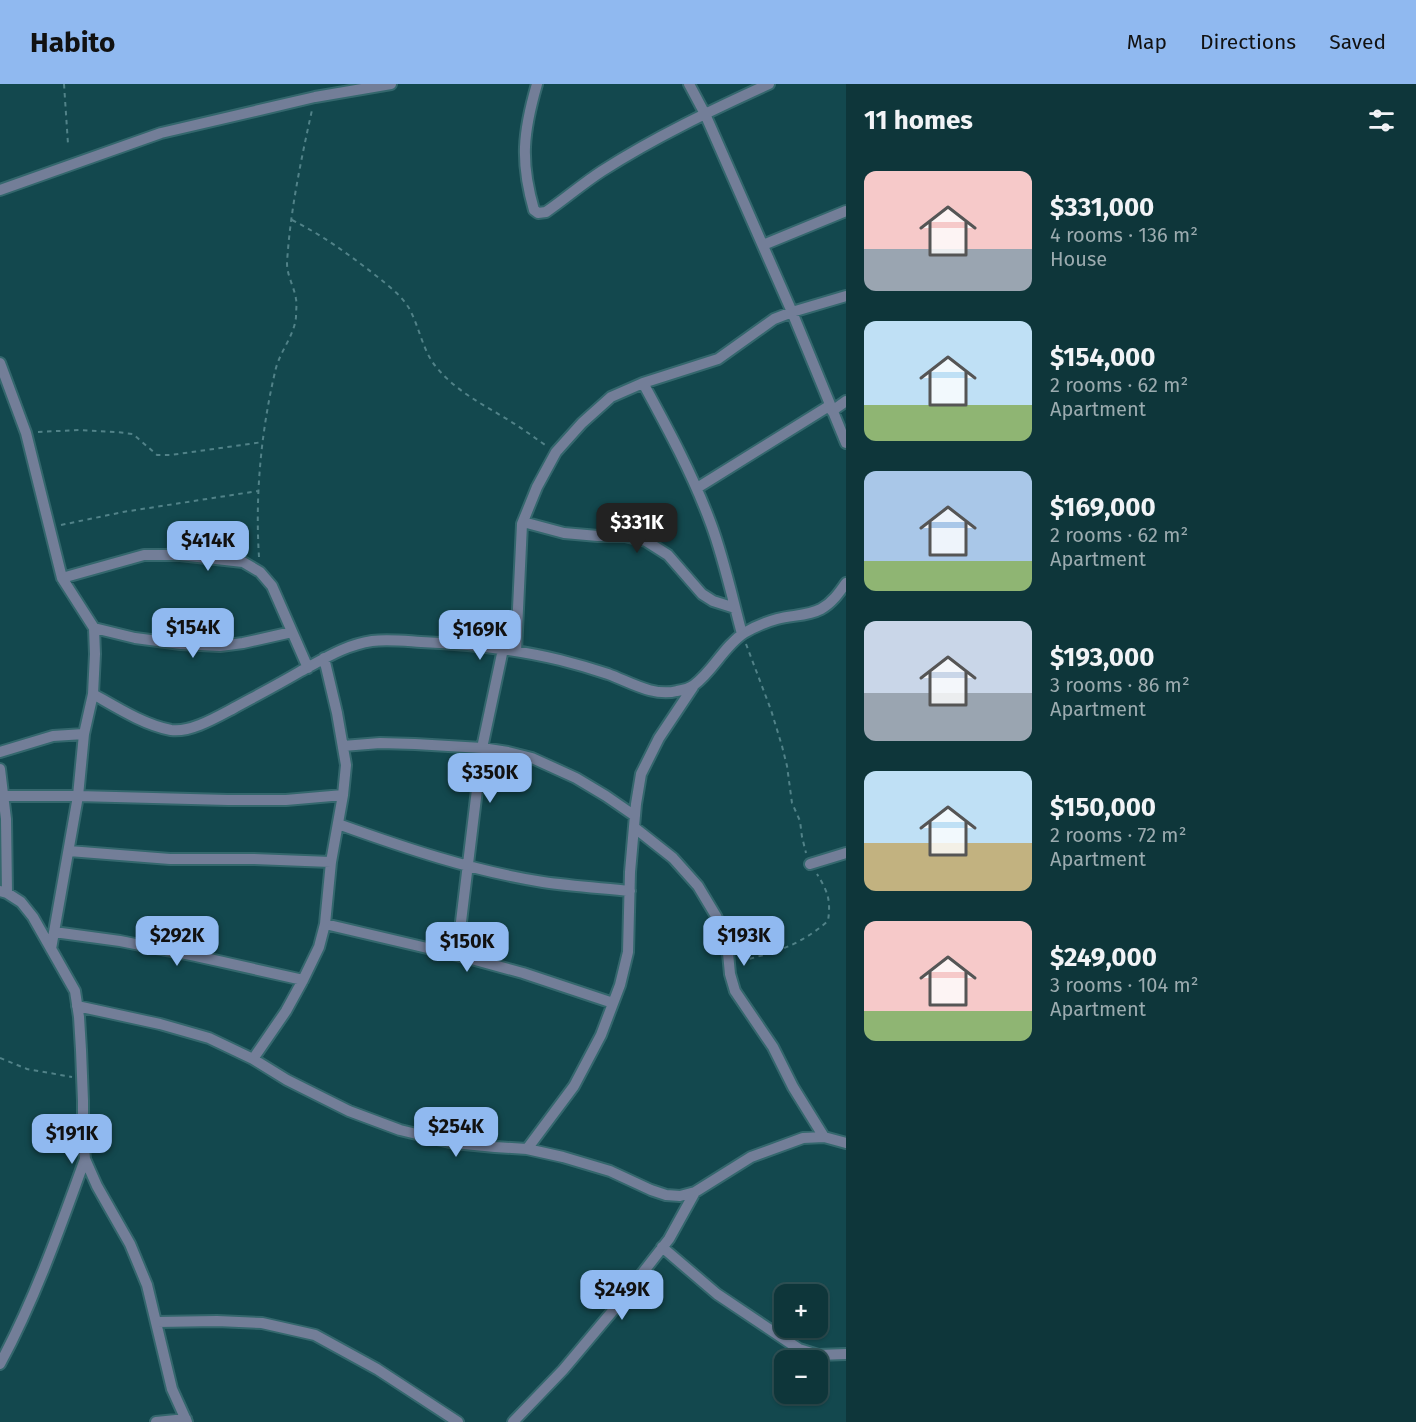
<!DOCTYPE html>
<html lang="en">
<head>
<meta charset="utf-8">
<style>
	:root { --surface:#0e363a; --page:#173e42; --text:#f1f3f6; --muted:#9babaf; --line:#2e5054; --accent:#90b9f0 }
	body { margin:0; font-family:"Fira Sans",sans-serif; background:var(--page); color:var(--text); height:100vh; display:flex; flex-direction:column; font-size:22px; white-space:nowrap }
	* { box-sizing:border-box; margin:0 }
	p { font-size:20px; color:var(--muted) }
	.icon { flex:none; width:33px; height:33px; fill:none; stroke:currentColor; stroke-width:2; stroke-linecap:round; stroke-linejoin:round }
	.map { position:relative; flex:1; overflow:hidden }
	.panel { display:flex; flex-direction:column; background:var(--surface); width:570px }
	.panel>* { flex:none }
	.buttons { position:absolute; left:774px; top:1200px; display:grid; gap:12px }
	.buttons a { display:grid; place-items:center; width:54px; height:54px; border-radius:12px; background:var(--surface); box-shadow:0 2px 4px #0004,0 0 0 2px var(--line); font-size:30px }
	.price { position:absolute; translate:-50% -51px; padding:0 14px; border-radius:12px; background:var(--accent); color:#111; font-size:20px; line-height:39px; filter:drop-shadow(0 2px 3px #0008) }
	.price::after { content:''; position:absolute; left:50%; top:36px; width:18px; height:14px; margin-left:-9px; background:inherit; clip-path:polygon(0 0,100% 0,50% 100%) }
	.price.current { background:#222; color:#fff }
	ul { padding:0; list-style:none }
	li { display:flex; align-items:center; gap:18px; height:150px; padding:0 18px }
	li span { display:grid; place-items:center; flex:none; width:168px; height:120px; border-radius:12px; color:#555 }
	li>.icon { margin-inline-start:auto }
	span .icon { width:72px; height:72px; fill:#fffc; stroke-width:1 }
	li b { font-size:26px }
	h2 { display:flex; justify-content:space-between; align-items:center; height:72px; padding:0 18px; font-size:26px }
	header { display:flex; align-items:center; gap:36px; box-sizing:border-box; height:84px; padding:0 30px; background:var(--accent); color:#111 }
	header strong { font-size:28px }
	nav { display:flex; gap:33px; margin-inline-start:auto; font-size:21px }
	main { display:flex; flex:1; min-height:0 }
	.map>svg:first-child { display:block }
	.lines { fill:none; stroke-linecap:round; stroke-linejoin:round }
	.minor-casing { stroke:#34676d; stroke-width:14 }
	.path { stroke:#518288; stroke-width:2; stroke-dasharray:4.5 4.5; stroke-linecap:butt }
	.minor { stroke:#737e98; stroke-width:10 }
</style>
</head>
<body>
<header>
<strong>Habito</strong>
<nav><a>Map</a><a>Directions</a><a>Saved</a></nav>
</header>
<main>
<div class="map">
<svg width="846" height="1338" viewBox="0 0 846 1338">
	<rect width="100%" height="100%" fill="#13484e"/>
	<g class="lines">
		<g class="minor-casing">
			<path id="minor" d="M537,0C523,48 520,78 534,126L538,129L546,128C565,115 582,100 602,87C655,53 712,26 769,0
				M689,0L705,30L792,228L846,359
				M0,106L161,49L315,13L391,0
				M763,161L846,127
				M0,279L26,349L62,494L94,544L95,570L93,610L84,650L78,712L51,865
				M643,299C668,345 693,391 711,440C724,475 732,513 742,550
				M832,327L846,317
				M697,404L829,322
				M523,438L564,449L598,452H625L646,457L668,471L702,510L713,517L735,524
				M62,494L144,471H180L243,478L260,488L272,502L308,584
				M94,544L135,554L181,560L220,562L243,559L292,548
				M516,567L522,440L537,403L556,368L582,339L611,313L643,299L718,275L774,235L792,228L846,212
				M93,610C116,623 144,641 171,646C190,649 217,633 234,624C256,612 279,600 301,587C324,575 345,561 372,557C388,555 405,557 421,558C468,560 515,565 560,576C576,580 593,585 608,590C630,598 653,613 677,607C683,606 690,604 694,601C713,587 724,562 744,549C754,543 766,538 777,535C792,531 808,532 821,525C832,519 839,509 846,499
				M343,662L380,659L415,660L482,664L508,668L532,674L576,694L606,712L635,732
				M0,668L53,652L84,650
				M0,685L6,735L7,809
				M4,712H78L228,716H286L343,711
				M338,740C405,764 473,787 543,798C571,802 601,804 630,807
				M635,744L673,774L698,802L716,832L724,851L728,869L730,890L735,907L773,963L793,1003L824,1053
				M69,767L170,775H253L331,778
				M810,780L846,769
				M0,807L7,809L21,818L33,833L75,907L79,933L81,966L83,1017V1054L85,1075L97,1102L130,1160L147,1201L172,1305L187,1338
				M325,840L457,871L523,889L613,919
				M54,848L120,857L196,872L303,896
				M457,871L482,664L503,565
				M77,922L160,940L209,954L253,975L287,996L349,1027L400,1046L454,1059L495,1063L527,1065L563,1073L610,1087L651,1106L666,1111L680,1112L695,1108L751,1073L803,1054L824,1053L846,1059
				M253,975L286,927L303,896L319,863L325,840L331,778L343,711L346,681L337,629L324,574
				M527,1065L574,1002L601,951L620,901L628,868L630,788L636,720L641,690L659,654L693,603
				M662,1163L717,1210L799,1265L818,1271L846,1270
				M157,1238L217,1237L262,1239L315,1251L377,1285L458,1338
				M0,1280C35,1215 60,1144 85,1075
				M156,1338L186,1335
				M513,1338L563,1286L616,1223L669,1155L695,1108"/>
		</g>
		<path class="path" d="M64,0L68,60
			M292,136C324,152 351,172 379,194C390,203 403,213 410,226C420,245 423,268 437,284C457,308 484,321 510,337C523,345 535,354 548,363
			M38,348L79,346L116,348L133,350L157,371H171L263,358
			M61,441L123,428L258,407
			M259,473C255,412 261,348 275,288C279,268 294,253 296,233C296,227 297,220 296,215C294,202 287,192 287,179C290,128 301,76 312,26
			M746,560L771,626L782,662L787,682L792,719L800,737L802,753L806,769
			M741,877C776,868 799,862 828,837C831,816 828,808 817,790
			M0,974L27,985L72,993"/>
		<use href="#minor" class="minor"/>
	</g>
</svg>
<div class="buttons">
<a>+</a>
<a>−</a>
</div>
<b class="price current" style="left:637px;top:470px">$331K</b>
<b class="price" style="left:208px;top:488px">$414K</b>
<b class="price" style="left:193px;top:575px">$154K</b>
<b class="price" style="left:480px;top:577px">$169K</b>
<b class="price" style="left:490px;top:720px">$350K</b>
<b class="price" style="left:177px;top:883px">$292K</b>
<b class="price" style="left:744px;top:883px">$193K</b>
<b class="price" style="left:467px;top:889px">$150K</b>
<b class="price" style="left:456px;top:1074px">$254K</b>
<b class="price" style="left:72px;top:1081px">$191K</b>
<b class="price" style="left:622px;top:1237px">$249K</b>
</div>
<section class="panel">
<h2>11 homes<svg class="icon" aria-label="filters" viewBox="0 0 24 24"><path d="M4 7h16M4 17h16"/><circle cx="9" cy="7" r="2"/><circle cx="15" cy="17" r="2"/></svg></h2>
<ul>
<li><span style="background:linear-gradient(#f6c9c9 65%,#9aa5b1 0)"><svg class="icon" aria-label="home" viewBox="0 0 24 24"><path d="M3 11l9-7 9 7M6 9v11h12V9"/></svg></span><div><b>$331,000</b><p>4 rooms · 136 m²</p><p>House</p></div></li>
<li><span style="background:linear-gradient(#bfe0f5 70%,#8fb573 0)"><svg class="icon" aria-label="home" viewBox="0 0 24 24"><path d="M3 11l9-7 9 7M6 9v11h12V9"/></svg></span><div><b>$154,000</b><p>2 rooms · 62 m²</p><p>Apartment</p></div></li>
<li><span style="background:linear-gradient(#a9c7e8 75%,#8fb573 0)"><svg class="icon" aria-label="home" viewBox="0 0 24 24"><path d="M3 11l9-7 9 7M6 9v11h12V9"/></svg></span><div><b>$169,000</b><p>2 rooms · 62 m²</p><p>Apartment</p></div></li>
<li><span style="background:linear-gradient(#c9d6e8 60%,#9aa5b1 0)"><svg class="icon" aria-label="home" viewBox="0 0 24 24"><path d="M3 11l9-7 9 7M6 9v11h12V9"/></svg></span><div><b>$193,000</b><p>3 rooms · 86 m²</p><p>Apartment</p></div></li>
<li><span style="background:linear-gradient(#bfe0f5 60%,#c2b280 0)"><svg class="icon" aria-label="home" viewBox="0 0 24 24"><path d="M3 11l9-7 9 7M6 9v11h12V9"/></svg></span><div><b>$150,000</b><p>2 rooms · 72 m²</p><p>Apartment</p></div></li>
<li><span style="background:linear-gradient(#f6c9c9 75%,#8fb573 0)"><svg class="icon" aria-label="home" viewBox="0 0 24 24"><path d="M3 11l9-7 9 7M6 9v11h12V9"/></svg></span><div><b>$249,000</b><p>3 rooms · 104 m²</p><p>Apartment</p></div></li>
</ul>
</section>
</main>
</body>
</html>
